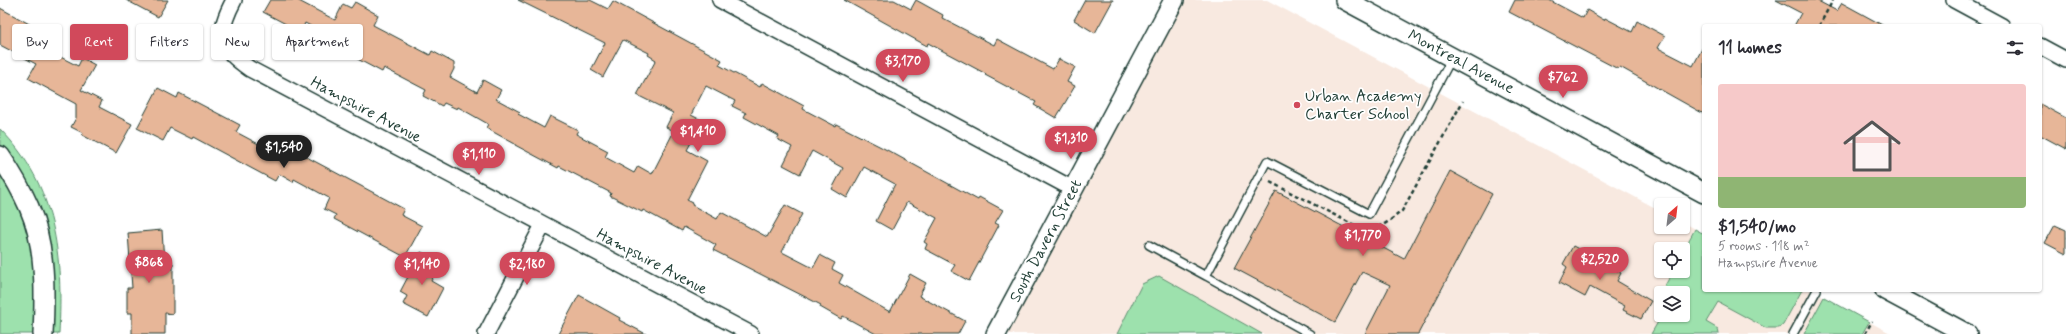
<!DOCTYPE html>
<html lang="en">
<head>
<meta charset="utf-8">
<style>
	:root { --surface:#fff; --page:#f7f7f7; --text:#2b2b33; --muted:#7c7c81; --line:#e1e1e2; --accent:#d1495b }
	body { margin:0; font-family:Mynerve,sans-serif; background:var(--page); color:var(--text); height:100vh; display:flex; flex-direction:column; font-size:15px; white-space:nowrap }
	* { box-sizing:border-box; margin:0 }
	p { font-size:13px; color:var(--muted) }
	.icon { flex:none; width:22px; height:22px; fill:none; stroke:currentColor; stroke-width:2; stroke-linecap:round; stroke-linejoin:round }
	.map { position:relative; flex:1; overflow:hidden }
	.sheet { position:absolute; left:1702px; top:24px; width:340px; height:268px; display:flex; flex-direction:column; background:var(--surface); border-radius:4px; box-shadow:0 1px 3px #0004 }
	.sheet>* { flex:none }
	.banner { position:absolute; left:12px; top:24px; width:380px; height:36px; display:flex; gap:8px }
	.needle { width:26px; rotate:28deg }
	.controls { position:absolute; left:1654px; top:198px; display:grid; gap:8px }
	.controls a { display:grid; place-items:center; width:36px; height:36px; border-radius:4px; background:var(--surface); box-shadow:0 1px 3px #0004; font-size:20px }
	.price { position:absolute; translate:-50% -34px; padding:0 9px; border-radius:14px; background:var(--accent); color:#fff; font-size:13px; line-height:26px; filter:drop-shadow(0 1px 2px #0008) }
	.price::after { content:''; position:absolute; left:50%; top:24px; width:12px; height:9px; margin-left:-6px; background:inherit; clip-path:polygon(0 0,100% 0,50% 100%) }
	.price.selected { background:#222; color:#fff }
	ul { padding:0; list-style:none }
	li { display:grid; align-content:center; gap:8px; height:212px; padding:0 16px }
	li+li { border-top:1px solid var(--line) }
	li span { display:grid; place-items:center; height:124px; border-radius:4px; color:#555 }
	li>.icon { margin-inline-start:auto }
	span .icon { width:72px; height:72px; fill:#fffc; stroke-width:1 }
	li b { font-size:17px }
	h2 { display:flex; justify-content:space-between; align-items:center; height:48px; padding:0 16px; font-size:17px }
	.pill { padding:0 14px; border-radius:4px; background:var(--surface); box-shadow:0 1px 3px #0004; font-size:14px; line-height:36px }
	.pill.selected { background:var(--accent); color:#fff }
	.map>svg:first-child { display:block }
	.built { fill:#f8e9e0; fill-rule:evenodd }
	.green { fill:#9de1ad; stroke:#5e8f70 }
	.building { fill:#e7b698; stroke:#1f3d34 }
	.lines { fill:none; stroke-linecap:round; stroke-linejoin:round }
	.service-casing { stroke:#1f3d34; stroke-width:10 }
	.minor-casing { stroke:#1f3d34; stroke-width:18 }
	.tertiary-casing { stroke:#1f3d34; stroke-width:22 }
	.path { stroke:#1f3d34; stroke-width:2.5; stroke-dasharray:4 3; stroke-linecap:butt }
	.service { stroke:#fff; stroke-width:7 }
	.minor { stroke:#fff; stroke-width:15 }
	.tertiary { stroke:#fff; stroke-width:19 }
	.poi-dot { fill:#d1495b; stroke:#fff; stroke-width:1.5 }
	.labels { text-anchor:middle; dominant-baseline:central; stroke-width:3.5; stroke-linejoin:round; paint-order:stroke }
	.street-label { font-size:16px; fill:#1f3d34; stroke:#fff }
	.poi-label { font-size:16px; fill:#1f3d34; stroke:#fff; text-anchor:start }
</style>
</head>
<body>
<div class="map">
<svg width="2066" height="334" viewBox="0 0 2066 334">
	<rect width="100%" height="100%" fill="#fff"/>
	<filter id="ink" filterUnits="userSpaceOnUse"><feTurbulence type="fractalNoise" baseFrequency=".025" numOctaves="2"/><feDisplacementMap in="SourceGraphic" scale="8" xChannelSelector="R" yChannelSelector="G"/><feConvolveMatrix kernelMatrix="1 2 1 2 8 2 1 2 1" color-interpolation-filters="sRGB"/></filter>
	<g filter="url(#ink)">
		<path class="built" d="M1186,0H1267L1661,211V227H1683V222L1704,234V290H1810L1892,334H1008ZM1661,249H1683V271H1661ZM1661,293H1683V315H1661Z"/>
		<path class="green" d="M0,129C57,186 63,257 59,334H0Z
			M1695,229L1704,234V290H1802L1783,325L1779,328H1766L1718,302L1706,322L1718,329L1719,334H1651L1662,315H1683V293H1661L1673,271H1683V251Z
			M1159,276L1262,334H1117L1142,284Z
			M1824,297L1869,322L1862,334H1804Z"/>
		<path class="building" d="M126,0H168L158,17Z
			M270,0H297L335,20L343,4L351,8L355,2L378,15L373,25L430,55L432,51L454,63V69L450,77L477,92L483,80L501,90L496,99L520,112L518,114L544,128L550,116L578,130L576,134L608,151L605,157L634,173L638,166L652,174L674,131L666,127L673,113L637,95L656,60L648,55L649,53L623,40L603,77L591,70L605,43L518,0H590L608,9L613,1L722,60L719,65L760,87L762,83L804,106L803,109L835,126L836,124L887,150L978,200L979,197L1003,210L995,223L999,225L969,281L951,271L955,265L925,249L927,244L924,242L937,218L907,202L892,230L876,221L895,184L864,167L847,198L832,189L843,168L812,151L800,174L783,165L792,147L777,139L779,136L744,117L746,113L732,106L735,101L706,86L691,115L703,121L687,150L707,161L687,200L693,203L692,205L717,219L721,212L767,237L785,205L802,214L782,252L813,268L820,255L835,263L832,269L843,275L839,283L890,312L910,274L926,283L919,296L965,321L958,334H876L843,316L841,319L820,307L821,305L713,250L716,245L684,227L682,231L643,210L642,212L610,196L611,193L559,166L558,168L515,145V144L486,128L488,124L458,107L457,109L444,103L442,106L423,96L426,90L384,68L382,72L363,62L332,45L335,39L305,23L301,32L263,12Z
			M844,0H894L911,9L916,0L943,15L942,18L994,45L997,39L1053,69L1059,59L1075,67L1067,82L1075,86L1056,118L1034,105L1036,102L985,75L986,74L928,43L927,46Z
			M1085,0H1113L1095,33L1074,20Z
			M1515,0H1549L1583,18L1587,10L1604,20L1605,18L1632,32L1637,21L1665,36L1658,48L1693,66L1704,45V114L1620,67L1618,69L1509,12Z
			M1776,0H1816L1837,11L1842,3L1884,26H1794L1801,13Z
			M0,8L44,32L37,45L78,66L82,58L95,65L81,90L102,101L99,107L132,124L116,153L82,135L83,133L71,127L76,118V104L28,78L36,64L0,45Z
			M158,88L177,98L179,93L240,125L236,132L266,148L271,138L404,209L401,215L422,226L405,257L334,219L336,215L324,209L329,198L294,179L293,182L279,174L275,181L193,137L192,139L170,128L163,141L137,128Z
			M2040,104L2066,118V149L2040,135Z
			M1450,171L1492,194L1418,334H1365L1390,285L1362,272L1335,322L1234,268L1276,191L1404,259Z
			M2055,225L2066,230V254L2045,243Z
			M162,230L164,263H173V314L165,313V334H132V313H127V288H132L128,233Z
			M1573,246L1588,254L1589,251L1614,264L1612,268L1621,273L1617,281L1651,301L1641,319L1623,310L1625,306L1590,287L1585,297L1559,283L1567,267L1563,264Z
			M421,252L441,262L431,281L443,288L428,317L403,304L407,296L400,292Z
			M579,295L620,318L619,320L646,334H558Z"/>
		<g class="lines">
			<g class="service-casing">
				<path id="service" d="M1149,245L1206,276
					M1310,334L1206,276L1267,161L1369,214L1452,58
					M1793,334L1817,290"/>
			</g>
			<g class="minor-casing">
				<path id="minor" d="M234,0C216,34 218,47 250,69L751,334
					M720,0L1073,189
					M1954,0L2002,26
					M2040,46L2066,60
					M486,334L543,225"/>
			</g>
			<g class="tertiary-casing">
				<path id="tertiary" d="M1345,0L1704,193
					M0,156C11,172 21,189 29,207C46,246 45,292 43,334
					M1885,290L1967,334
					M996,334L1174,0"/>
			</g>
			<path class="path" d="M1819,26L1833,0
				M1270,182L1358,227H1364
				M1371,228C1381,229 1394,217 1402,211L1463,101
				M1865,334L1872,321"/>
			<use href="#service" class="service"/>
			<use href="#minor" class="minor"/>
			<use href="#tertiary" class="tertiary"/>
		</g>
	</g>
	<circle class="poi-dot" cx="1297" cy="105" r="4"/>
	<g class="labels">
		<g class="street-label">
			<text transform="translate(1461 62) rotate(28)">Montreal Avenue</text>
			<text transform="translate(366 110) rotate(28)">Hampshire Avenue</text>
			<text transform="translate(1046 241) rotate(-62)">South Davern Street</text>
			<text transform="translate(652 262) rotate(28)">Hampshire Avenue</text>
		</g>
		<g class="poi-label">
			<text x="1305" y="96">Urban Academy<tspan x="1305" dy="18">Charter School</tspan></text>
		</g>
	</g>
</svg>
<div class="controls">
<a><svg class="needle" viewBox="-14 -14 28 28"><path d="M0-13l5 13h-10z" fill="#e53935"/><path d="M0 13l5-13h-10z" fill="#7c7c81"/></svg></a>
<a><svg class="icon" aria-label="locate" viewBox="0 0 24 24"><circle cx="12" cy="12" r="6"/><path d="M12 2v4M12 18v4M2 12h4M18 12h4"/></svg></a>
<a><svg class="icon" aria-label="layers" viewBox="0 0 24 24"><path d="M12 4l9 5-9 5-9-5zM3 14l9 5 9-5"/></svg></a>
</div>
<b class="price" style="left:903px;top:83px">$3,170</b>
<b class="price" style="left:1563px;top:99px">$762</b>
<b class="price" style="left:698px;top:153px">$1,410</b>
<b class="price" style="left:1071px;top:160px">$1,310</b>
<b class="price selected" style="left:284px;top:169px">$1,540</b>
<b class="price" style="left:479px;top:176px">$1,110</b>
<b class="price" style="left:1363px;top:257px">$1,770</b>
<b class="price" style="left:1600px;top:281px">$2,520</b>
<b class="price" style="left:149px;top:284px">$868</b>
<b class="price" style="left:422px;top:286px">$1,140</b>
<b class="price" style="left:527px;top:286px">$2,180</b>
<div class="banner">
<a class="pill">Buy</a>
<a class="pill selected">Rent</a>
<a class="pill">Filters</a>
<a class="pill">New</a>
<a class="pill">Apartment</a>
</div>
<section class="sheet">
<h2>11 homes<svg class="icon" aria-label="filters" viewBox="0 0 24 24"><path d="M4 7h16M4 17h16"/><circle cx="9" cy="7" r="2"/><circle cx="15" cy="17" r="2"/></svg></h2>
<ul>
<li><span style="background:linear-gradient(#f6c9c9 75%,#8fb573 0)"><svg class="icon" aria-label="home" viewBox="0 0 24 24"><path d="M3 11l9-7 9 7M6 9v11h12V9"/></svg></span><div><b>$1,540/mo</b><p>5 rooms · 118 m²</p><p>Hampshire Avenue</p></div></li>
</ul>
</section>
</div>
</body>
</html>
